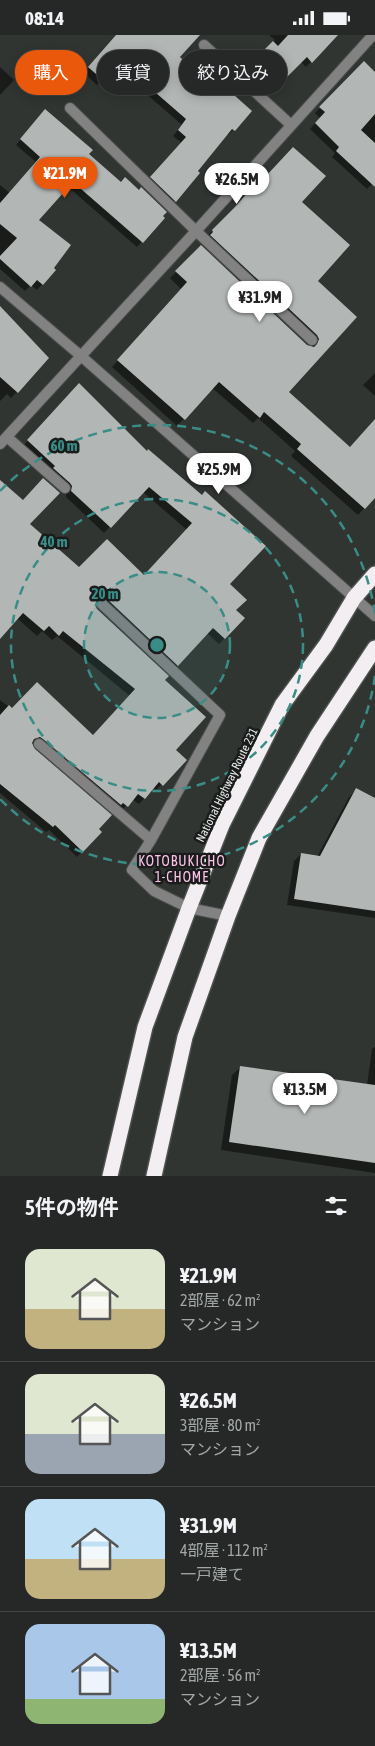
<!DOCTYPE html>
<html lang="ja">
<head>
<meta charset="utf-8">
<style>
	:root { --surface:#252826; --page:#2d302e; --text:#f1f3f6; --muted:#a3a6a7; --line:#424443; --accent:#ea580c }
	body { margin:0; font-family:"Asap Condensed","Noto Sans JP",sans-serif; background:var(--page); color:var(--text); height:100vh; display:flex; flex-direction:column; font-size:19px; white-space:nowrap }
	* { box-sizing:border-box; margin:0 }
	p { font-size:16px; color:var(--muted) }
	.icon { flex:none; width:28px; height:28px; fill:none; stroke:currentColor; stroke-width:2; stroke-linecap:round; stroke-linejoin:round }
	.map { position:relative; height:1141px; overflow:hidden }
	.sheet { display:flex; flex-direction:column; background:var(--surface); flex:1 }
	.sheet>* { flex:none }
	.hud { position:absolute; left:15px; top:15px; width:345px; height:45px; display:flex; gap:10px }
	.price { position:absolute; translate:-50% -42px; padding:0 11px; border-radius:18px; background:#fff; color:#222; font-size:16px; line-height:32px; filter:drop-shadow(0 1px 2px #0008) }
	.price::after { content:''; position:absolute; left:50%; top:30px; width:15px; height:11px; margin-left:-8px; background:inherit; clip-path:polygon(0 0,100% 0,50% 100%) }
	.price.current { background:var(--accent); color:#fff }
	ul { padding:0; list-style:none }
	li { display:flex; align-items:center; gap:15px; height:125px; padding:0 25px }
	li+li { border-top:1px solid var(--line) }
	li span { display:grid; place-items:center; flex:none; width:140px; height:100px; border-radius:15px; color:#555 }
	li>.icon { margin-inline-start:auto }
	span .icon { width:60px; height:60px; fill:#fffc; stroke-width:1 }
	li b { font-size:21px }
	h2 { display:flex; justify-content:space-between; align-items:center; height:60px; padding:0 25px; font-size:21px }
	.tag { padding:0 18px; border-radius:22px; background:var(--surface); box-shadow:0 2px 12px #0003,0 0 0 1px var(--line); font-size:18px; line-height:45px }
	.tag.current { background:var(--accent); color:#fff }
	.status { display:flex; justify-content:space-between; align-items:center; height:35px; padding:0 25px; background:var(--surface); direction:ltr }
	.status svg { height:14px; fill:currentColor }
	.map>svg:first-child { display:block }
	.shadow { fill:#0007 }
	.building { fill:#b2b6b4 }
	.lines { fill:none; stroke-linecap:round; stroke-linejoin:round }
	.lane-casing { stroke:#4e524f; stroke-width:12 }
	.street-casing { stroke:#4e524f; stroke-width:12 }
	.highway-casing { stroke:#4e524f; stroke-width:18 }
	.lane { stroke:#838283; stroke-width:10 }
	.street { stroke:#838283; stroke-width:10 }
	.highway { stroke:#f3eef1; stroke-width:15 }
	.ring { fill:none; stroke:#3a8d87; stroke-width:2.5; stroke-dasharray:9 6 }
	.labels { text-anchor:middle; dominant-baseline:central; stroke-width:5; stroke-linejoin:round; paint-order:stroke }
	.street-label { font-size:12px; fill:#e8eae9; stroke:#1a1c1b }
	.neighbourhood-label { font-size:14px; letter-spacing:1px; fill:#fcc3e8; stroke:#1a1c1b }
	.centre { fill:#3a8d87; stroke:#1a1c1b; stroke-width:2.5 }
	.ring-label { font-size:15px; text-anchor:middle; font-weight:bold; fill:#3a8d87; stroke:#1a1c1b; stroke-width:5; stroke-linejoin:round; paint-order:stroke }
</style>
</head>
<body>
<div class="status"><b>08:14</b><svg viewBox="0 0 49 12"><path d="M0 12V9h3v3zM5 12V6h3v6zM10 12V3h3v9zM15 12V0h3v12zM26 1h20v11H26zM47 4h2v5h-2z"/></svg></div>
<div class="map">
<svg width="375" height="1141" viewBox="0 0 375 1141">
	<rect width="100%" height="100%" fill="#313532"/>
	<path class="shadow" d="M128,0H184L178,22L211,52L251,76L228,100L227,99L170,171L146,148L182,108L173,101L182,90L128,43L115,56L102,45L97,50L84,38L111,6Z
		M269,0H331L334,3L306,32L301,27L271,56L248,33L275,5Z
		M364,28L375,38V146L367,154L332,122L335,118L310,94L320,83L315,78Z
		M0,32L14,45L0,60Z
		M40,81L163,183L137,212L67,151L37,185L52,233L55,235L37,255L31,250L25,256L0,234V150L10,158L36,127L16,110Z
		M300,167L316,246L355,282L287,357L350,414L375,385V461L358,480L291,421L295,416L258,383L253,388L212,353L177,391L112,332L181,254L170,243L201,212L307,311L312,313L311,306L206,202L229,180Z
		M0,278L47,323L11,363L7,359L0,366Z
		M375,338V361L363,350Z
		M74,355L201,461L228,549L235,575L243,583L219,609L207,598L172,636L101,569L95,568L94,571L96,575L163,645L174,715L185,725L156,755L153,753L139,769L132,764L121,776L38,709L31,708L33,715L100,797L77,822L49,795L46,797L0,758V665L12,674L93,701L130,661L57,601L52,605L42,596L37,601L17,583L0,602V447L29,489L79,534L144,542L187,495L143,457L104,498L66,462V458L22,412Z
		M356,755L375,765V883L287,870L294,826L301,819L317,822L349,762Z
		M375,1012V1138L221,1115L232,1040L241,1032L367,1050L372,1014Z"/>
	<path class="building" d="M116,0H200L180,22L211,51L216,44L252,76L235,96L232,94L198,136L200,138L176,167L150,142L186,102L178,95L186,84L133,38L121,52L108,40L104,46L88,32Z
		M288,0H338L312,28L307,22L277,52L252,27L273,6L278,11Z
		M364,26L375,37V79L361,95L375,108V152L336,116L339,112L315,88L325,77L319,72Z
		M45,74L93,115L89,119L121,147L125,142L139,155L141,152L167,177L163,181L165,183L143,208L73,147L39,185L71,210L54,233L56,235L43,250L37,245L31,252L0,224V221L17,203L0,189V168L40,122L20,104Z
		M293,112L326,141L302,167L350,210L318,246L357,282L289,357L350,412L375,384V463L365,474L297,414L301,409L264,377L260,383L219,347L185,385L117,325L187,247L175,236L201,210L307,310L314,312L317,309L319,304L317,300L210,200L213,197L212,195L235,172L264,139L266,141Z
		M0,271L49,323L18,358L0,342Z
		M79,348L147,416L148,414L202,460L205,456L266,511L230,549L247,565L236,575L245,583L225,604L213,593L178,631L107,564L100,562L97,565L95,570L97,574L169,641L165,645L206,682L176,715L187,725L163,751L159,747L145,764L138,759L128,772L123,768L121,770L43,704L40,702L34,704L32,708L35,714L112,780L99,794L102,797L83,817L55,790L53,792L0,749V680L9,670L12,673L37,647L93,700L135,654L63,596L59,601L49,591L44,596L23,578L0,604V445L23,465L43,443L60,458L30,489L79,532L107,504L144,540L192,488L149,452L111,493L71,456L72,451L70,448L53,433L55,431L27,405Z
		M356,753L375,763V876L294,864L301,818L320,821Z
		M240,1031L375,1050V1128L229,1107Z"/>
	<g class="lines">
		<g class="lane-casing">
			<path id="lane" d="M204,10L291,90
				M70,73L196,196L312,305
				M7,402L65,453
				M102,569L220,680L151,805
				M39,709L151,805L132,835L154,856L189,873L228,881"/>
		</g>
		<g class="street-casing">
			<path id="street" d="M0,252L81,321L375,581
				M0,409L196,196L373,0"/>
		</g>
		<g class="highway-casing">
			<path id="highway" d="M110,1141L145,992L189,873L222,790L282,670L326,610L354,563L375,539
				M154,1141L185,1002L228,881L259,803L317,701L375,613"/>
		</g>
		<use href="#lane" class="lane"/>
		<use href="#street" class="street"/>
		<use href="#highway" class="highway"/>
	</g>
	<circle cx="157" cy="610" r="73" fill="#3a8d87" fill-opacity=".12"/>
	<g class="ring">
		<circle cx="157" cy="610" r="73"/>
		<circle cx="157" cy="610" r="146"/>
		<path d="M375 641A220 220 0 0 1 0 764M0 456A220 220 0 0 1 375 579"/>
	</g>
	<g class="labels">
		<g class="street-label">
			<text transform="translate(227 750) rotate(-64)">National Highway Route 231</text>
		</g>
		<g class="neighbourhood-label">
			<text x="182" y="826">KOTOBUKICHO<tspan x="182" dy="16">1-CHOME</tspan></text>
		</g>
	</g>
	<circle cx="157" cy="610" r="8" class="centre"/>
	<g class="ring-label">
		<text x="64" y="416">60 m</text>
		<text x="54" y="512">40 m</text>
		<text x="105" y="564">20 m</text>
	</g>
</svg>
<b class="price current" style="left:65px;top:164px">¥21.9M</b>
<b class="price" style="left:237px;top:170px">¥26.5M</b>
<b class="price" style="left:260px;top:288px">¥31.9M</b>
<b class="price" style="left:219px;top:460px">¥25.9M</b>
<b class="price" style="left:305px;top:1080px">¥13.5M</b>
<div class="hud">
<a class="tag current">購入</a>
<a class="tag">賃貸</a>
<a class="tag">絞り込み</a>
</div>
</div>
<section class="sheet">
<h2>5件の物件<svg class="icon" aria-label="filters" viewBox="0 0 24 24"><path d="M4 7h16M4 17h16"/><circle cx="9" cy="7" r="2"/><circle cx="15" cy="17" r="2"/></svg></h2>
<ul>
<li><span style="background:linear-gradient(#dfe7d0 60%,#c2b280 0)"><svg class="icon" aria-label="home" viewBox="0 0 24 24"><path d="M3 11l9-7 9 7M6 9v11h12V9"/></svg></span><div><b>¥21.9M</b><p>2部屋 · 62 m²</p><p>マンション</p></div></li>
<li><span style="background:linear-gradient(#dfe7d0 60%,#9aa5b1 0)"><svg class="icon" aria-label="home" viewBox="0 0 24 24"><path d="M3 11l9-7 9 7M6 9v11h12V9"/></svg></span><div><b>¥26.5M</b><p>3部屋 · 80 m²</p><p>マンション</p></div></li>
<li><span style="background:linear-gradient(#bfe0f5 60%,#c2b280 0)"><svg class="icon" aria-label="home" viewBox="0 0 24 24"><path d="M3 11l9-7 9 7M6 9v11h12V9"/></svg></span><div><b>¥31.9M</b><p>4部屋 · 112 m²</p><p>一戸建て</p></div></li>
<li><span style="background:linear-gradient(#a9c7e8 75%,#8fb573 0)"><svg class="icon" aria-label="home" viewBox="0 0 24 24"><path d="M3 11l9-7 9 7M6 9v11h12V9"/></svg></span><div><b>¥13.5M</b><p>2部屋 · 56 m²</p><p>マンション</p></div></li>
</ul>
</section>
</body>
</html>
